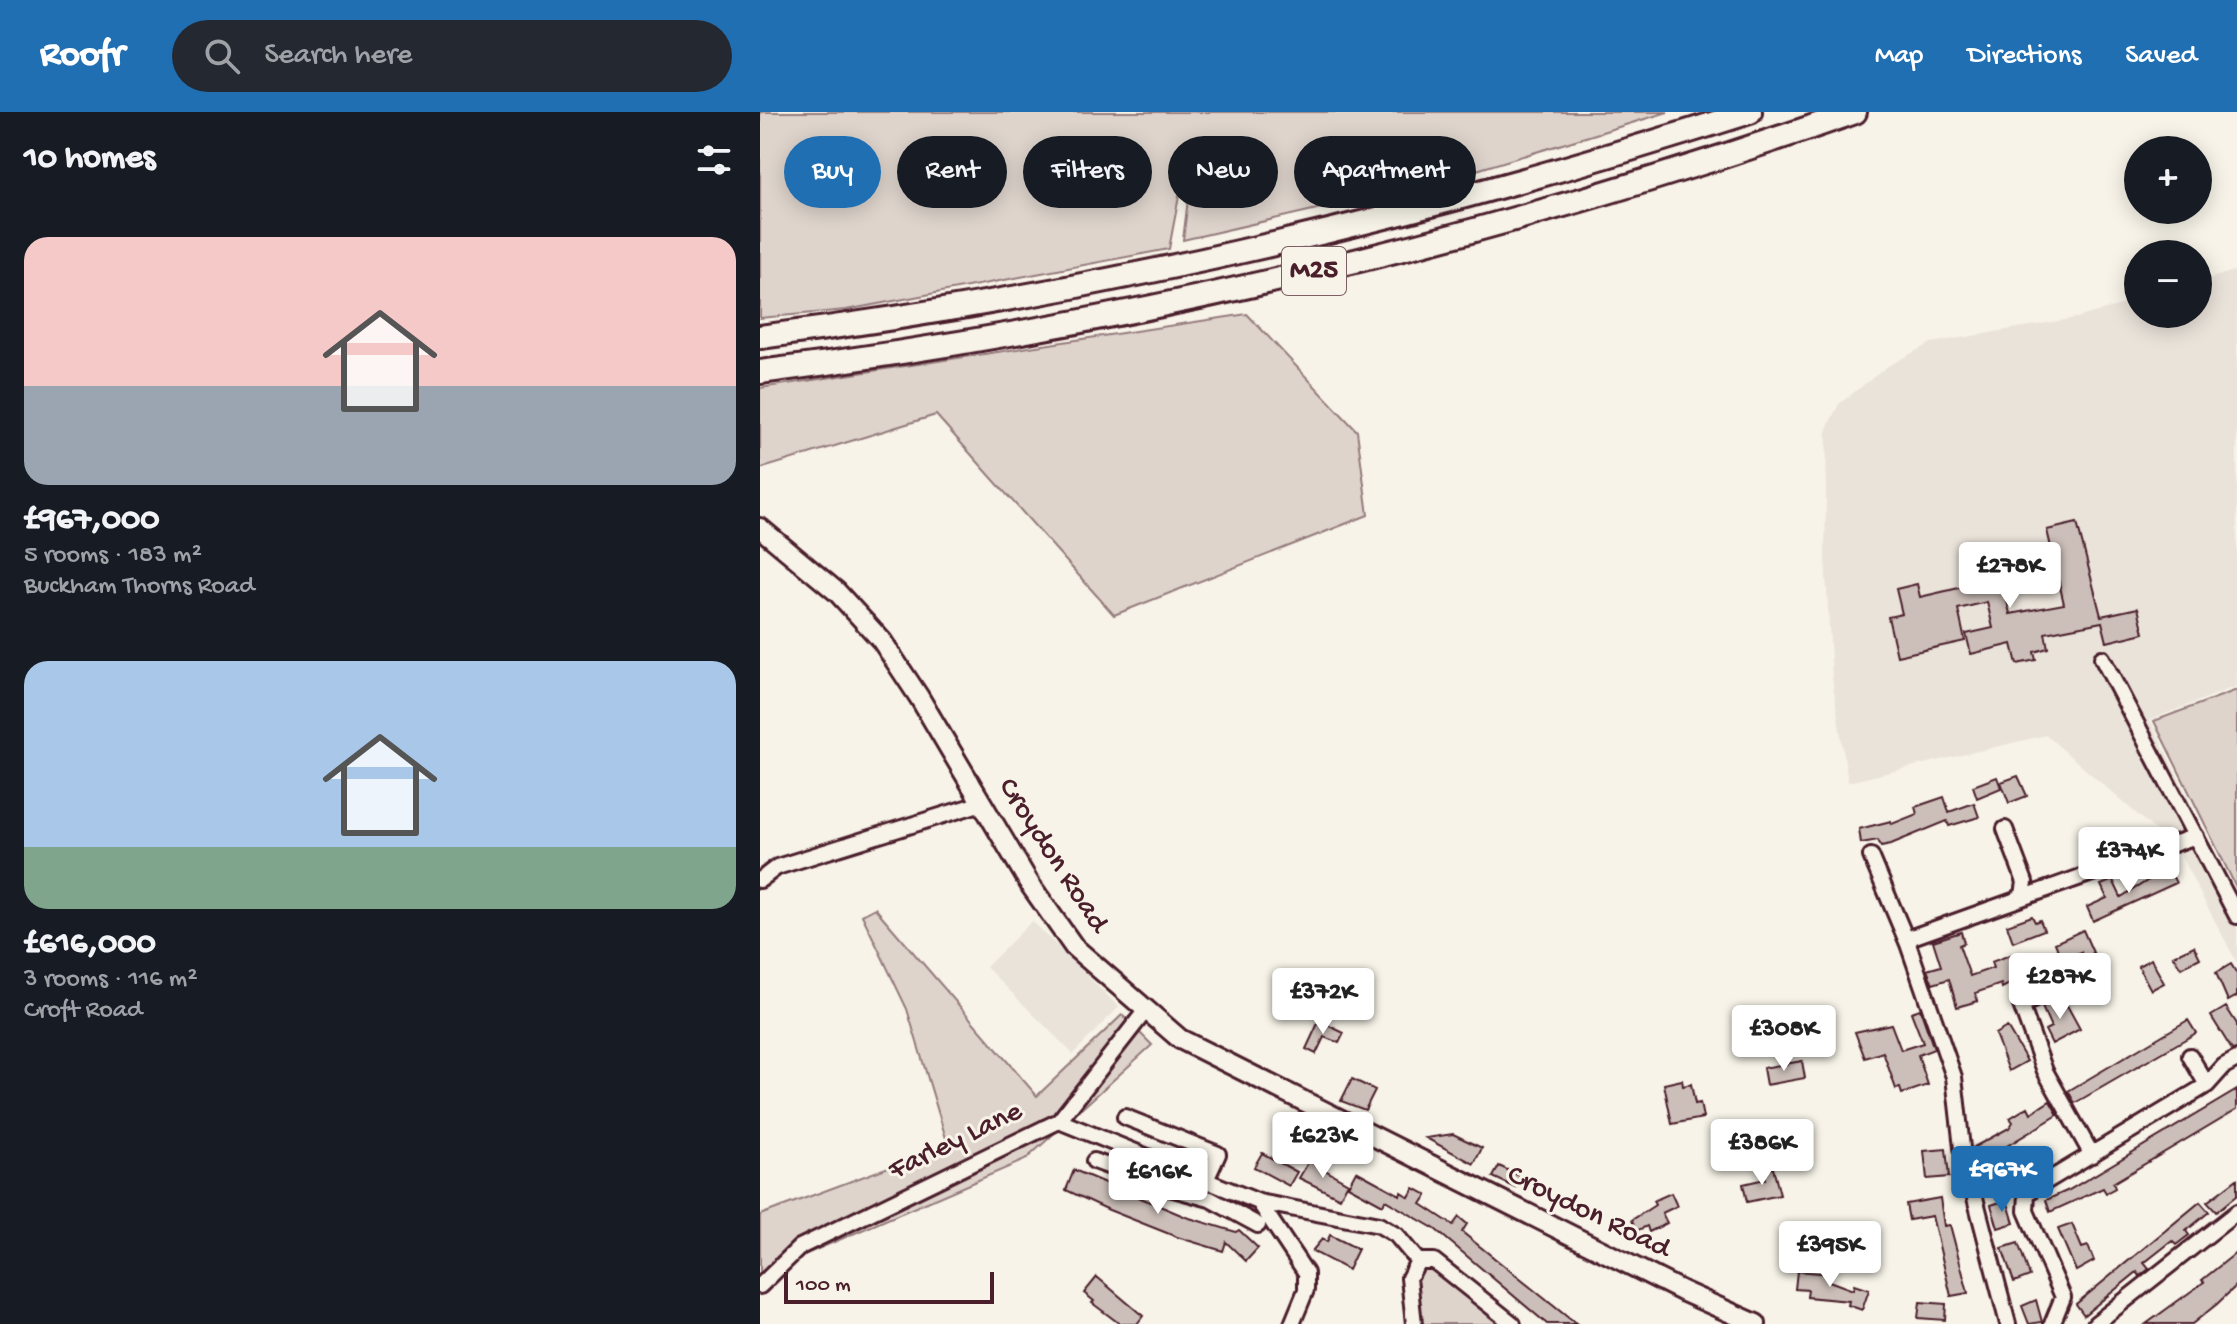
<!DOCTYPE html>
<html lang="en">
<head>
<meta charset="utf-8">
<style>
	:root { --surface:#171b24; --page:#242831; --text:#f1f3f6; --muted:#9ea1a6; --accent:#1f6fb2 }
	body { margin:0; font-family:"Gochi Hand",sans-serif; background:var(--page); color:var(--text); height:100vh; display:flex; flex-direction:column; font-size:30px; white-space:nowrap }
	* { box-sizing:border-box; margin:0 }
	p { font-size:26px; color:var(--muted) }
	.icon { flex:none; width:44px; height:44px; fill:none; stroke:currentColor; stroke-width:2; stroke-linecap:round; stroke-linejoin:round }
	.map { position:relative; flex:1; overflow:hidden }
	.panel { display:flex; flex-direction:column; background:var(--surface); width:760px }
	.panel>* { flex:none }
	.banner { position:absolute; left:24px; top:24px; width:760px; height:72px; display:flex; gap:16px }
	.buttons { position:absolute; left:1364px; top:24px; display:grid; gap:16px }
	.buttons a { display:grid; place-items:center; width:88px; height:88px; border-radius:50%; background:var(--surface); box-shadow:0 4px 20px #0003; font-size:40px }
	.scale { position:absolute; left:24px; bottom:20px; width:210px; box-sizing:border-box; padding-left:8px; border:4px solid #4a1f2b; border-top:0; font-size:22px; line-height:28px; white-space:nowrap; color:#4a1f2b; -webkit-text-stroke:6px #f7f3e8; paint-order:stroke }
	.price { position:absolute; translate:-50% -68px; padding:0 18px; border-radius:8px; background:#fff; color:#222; font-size:26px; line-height:52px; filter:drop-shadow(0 2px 4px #0008) }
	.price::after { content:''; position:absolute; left:50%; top:48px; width:24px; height:18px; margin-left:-12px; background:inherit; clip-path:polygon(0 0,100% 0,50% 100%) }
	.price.active { background:var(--accent); color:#fff }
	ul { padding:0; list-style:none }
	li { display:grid; align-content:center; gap:16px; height:424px; padding:0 24px }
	li span { display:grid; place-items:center; height:248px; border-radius:24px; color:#555 }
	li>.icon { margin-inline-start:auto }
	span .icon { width:144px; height:144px; fill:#fffc; stroke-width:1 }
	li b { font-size:34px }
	h2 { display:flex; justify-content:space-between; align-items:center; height:96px; padding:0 24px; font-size:34px }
	.tag { padding:0 28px; border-radius:36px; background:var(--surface); box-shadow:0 4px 20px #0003; font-size:28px; line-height:72px }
	.tag.active { background:var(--accent); color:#fff }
	header { display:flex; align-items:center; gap:48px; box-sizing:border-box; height:112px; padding:0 40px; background:var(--accent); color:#fff }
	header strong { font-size:38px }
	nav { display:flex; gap:44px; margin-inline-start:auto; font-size:28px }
	.search { width:560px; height:72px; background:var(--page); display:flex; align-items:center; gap:20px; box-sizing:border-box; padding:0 28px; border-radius:44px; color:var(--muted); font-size:30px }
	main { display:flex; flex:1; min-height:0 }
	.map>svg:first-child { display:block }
	.built { fill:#eae3da }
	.green { fill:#ded4cc; stroke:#947a7c; stroke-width:2 }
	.building { fill:#ccbfb9; stroke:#4a1f2b; stroke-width:2 }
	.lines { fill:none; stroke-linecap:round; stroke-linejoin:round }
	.minor-casing { stroke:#4a1f2b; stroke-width:20 }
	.major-casing { stroke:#4a1f2b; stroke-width:24 }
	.highway-casing { stroke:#4a1f2b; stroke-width:28 }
	.minor { stroke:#f7f3e8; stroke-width:14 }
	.major { stroke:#f7f3e8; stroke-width:18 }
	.highway { stroke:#f7f3e8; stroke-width:22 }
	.labels { text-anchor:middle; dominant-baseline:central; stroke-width:6; stroke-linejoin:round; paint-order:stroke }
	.shield { fill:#f7f3e8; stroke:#7e5f64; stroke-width:2 }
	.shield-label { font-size:28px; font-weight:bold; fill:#4a1f2b }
	.street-label { font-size:30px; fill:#4a1f2b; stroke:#f7f3e8 }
</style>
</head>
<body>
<header>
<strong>Roofr</strong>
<div class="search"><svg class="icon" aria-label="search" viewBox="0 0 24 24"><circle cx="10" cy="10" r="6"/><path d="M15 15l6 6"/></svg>Search here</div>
<nav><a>Map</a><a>Directions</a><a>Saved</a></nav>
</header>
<main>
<section class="panel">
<h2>10 homes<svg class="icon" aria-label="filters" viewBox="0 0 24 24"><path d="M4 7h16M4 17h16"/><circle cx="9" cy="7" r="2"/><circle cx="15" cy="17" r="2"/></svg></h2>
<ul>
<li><span style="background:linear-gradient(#f6c9c9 60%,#9aa5b1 0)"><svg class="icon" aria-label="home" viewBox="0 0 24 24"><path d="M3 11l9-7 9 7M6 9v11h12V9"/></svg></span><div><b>£967,000</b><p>5 rooms · 183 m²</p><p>Buckham Thorns Road</p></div></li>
<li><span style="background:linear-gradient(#a9c7e8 75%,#7fa58c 0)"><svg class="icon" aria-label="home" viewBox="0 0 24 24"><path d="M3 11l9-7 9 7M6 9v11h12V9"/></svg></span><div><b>£616,000</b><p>3 rooms · 116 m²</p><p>Croft Road</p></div></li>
</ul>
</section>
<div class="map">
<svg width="1477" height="1212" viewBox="0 0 1477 1212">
	<rect width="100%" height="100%" fill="#f7f3e8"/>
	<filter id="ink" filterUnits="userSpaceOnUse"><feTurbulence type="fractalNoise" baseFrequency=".0125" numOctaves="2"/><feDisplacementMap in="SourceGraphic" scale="16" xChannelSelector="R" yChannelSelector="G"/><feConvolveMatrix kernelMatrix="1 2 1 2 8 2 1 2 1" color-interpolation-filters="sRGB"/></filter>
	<g filter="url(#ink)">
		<path class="built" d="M1477,158V574L1390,608L1477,785V851L1417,737L1286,623L1088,670L1072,566L1065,445L1067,316L1079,292L1128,254L1171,231L1316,206L1378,188V202H1438V170Z
			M272,809L359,895L313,942L226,855Z"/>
		<path class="green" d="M0,0H908L687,67L423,128L430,71L471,55L423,63L409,137L86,198L0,206Z
			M487,202L597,319L608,403L354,503L176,303L0,357V276Z
			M1477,578V777L1394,609Z
			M115,796L277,984L362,903L392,933L265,1048L0,1162V1103L188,1033L147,897L102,803Z
			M664,1155L673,1156L743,1212H659L655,1165Z"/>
		<path class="building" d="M1317,411L1341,504L1378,496L1384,521L1347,530L1342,510L1285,521L1288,536L1274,540L1276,548L1257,552L1252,532L1211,542L1206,522L1233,516L1227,490L1198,497L1205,529L1137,544L1128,505L1142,502L1136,477L1157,472L1160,485L1242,466L1250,502L1304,492L1287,418Z
			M1258,664L1267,684L1249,691L1241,670Z
			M1237,665L1241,676L1217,686L1213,674Z
			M1184,685L1189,700L1214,691L1219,705L1189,714L1187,709L1131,732L1121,734L1118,728L1101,731L1099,717L1131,709L1132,712L1157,702L1155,695Z
			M1408,756L1416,771L1333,809L1327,795L1347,786L1341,773L1353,768L1361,785Z
			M1272,804L1275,810L1280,808L1284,818L1253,830L1247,813Z
			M1323,818L1342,861L1332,866L1321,840L1302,848L1295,831Z
			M1201,820L1204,831L1199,833L1210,864L1233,856L1231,850L1253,842L1261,866L1242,876L1241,872L1215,881L1218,889L1197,895L1189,867L1173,872L1167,858L1181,854L1173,829Z
			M1434,834L1440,846L1421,856L1413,844Z
			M1391,847L1404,871L1391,878L1378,854Z
			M1471,852L1477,862V884L1468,889L1456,861Z
			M1303,886L1320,917L1292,932L1285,918L1291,915L1282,895Z
			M1466,895L1477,912V937L1472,938L1451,904Z
			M1160,897L1174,937L1158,943L1168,973L1142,982L1140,976L1136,977L1123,940L1105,946L1095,920L1131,912L1141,938L1163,931L1151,900Z
			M1428,908L1436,921L1315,991L1308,979Z
			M559,909L584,921L579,931L564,925L556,942L546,937Z
			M1247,915L1267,949L1249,959L1235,922Z
			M1042,949L1045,966L1006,973L1003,956Z
			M592,967L615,978L605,998L581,989Z
			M922,968L923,974L931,972L935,992L940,991L943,1006L912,1012L904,972Z
			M1477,978V997L1353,1071L1355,1076L1346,1081L1343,1076L1290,1100L1286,1088L1309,1078Z
			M1290,989L1298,1003L1222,1049L1214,1035L1249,1016L1253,1010L1250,1006L1268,995L1271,1001Z
			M693,1022L722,1036L714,1052L666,1026Z
			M1186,1037L1189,1065L1167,1067L1164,1039Z
			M502,1041L537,1060L529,1074L494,1055Z
			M549,1049L588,1071L580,1086L539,1066Z
			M739,1054L762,1065L756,1076L733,1065Z
			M1013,1056L1020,1083L987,1090L983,1072L1005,1067L1003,1058Z
			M314,1058L426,1105L476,1120L479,1118L498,1136L486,1149L466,1130L463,1139L417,1125L349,1098L306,1078Z
			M596,1059L640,1083L641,1080L649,1085L654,1076L667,1083L661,1092L693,1113L699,1105L707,1112L702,1120L816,1212H787L675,1117L625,1088L623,1093L588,1074Z
			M1477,1067V1083L1456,1100L1447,1090Z
			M911,1081L917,1094L902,1101L907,1111L889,1120L887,1114L876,1119L872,1108L895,1093L893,1089Z
			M1180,1086L1184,1114L1190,1113L1208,1181L1191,1184L1172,1104L1149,1108L1146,1092Z
			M1247,1088L1254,1111L1238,1116L1231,1093Z
			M1440,1090L1449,1100L1426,1119L1429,1123L1416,1133L1412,1129L1384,1151L1389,1157L1380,1164L1377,1160L1324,1203L1316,1192Z
			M1312,1112L1322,1136L1328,1134L1334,1149L1316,1159L1298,1117Z
			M570,1123L598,1137L588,1158L552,1139L562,1127L567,1130Z
			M1258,1131L1270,1164L1254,1170L1242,1136Z
			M1477,1140V1173L1457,1192L1432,1212H1386L1444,1170L1442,1168Z
			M1037,1159L1070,1162L1069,1169L1093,1178L1094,1173L1109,1178L1102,1198L1088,1193L1089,1189L1047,1185L1048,1178L1035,1177Z
			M337,1165L383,1204L377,1212H360L332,1191L334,1189L324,1181Z
			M1276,1188L1282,1210L1269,1212L1262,1194Z
			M1160,1190L1186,1192L1185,1208L1158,1206Z"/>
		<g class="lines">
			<g class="minor-casing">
				<path id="minor" d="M1342,546L1477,804
					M1245,717L1265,770L1263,783L1258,786
					M1111,744L1148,832
					M0,768L17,755L222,691
					M1307,874L1261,893L1285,959L1332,1043
					M1430,944L1447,973
					M365,1005L458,1042L446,1068
					M299,1009L499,1090L619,1113L636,1123L658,1149
					M334,1049L378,1065L396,1064
					M401,1050L396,1064L406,1075L450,1087L498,1113
					M499,1090L546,1161V1178L532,1212
					M658,1149H674L753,1212
					M0,1174L40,1135L299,1009L386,898
					M654,1212L649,1166L658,1149
					M1248,1212L1202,1036L1194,965L1148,832L1152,825L1436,724
					M1292,1212L1303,1185L1266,1099L1267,1081L1447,973L1464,954L1477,947
					M1335,1212L1477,1100"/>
			</g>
			<g class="major-casing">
				<path id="major" d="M0,416L77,480L122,529L159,585L271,774L314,835L420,927L924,1180L996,1212"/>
			</g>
			<g class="highway-casing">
				<path id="highway" d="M0,225C337,182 666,104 990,0
					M0,260C373,213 740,124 1095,0"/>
			</g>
			<use href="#minor" class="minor"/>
			<use href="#major" class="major"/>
			<use href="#highway" class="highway"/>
		</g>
	</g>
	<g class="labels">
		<rect class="shield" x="522" y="135" width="64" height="48" rx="6"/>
		<g class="shield-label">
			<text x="554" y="159">M25</text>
		</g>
		<g class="street-label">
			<text transform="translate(292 744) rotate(57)">Croydon Road</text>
			<text transform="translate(196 1030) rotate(-26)">Farley Lane</text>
			<text transform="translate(828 1101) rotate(26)">Croydon Road</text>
		</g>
	</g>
</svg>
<div class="buttons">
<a>+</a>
<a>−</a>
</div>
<div class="scale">100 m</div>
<b class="price" style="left:1250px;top:498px">£278K</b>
<b class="price" style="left:1369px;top:783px">£374K</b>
<b class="price" style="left:1300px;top:909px">£287K</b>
<b class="price" style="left:563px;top:924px">£372K</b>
<b class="price" style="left:1024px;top:961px">£308K</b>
<b class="price" style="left:563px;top:1068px">£623K</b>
<b class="price" style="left:1002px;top:1075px">£386K</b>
<b class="price active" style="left:1242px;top:1102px">£967K</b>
<b class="price" style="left:398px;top:1104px">£616K</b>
<b class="price" style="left:1070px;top:1177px">£395K</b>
<div class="banner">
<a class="tag active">Buy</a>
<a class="tag">Rent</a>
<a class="tag">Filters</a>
<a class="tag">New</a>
<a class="tag">Apartment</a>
</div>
</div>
</main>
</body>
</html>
